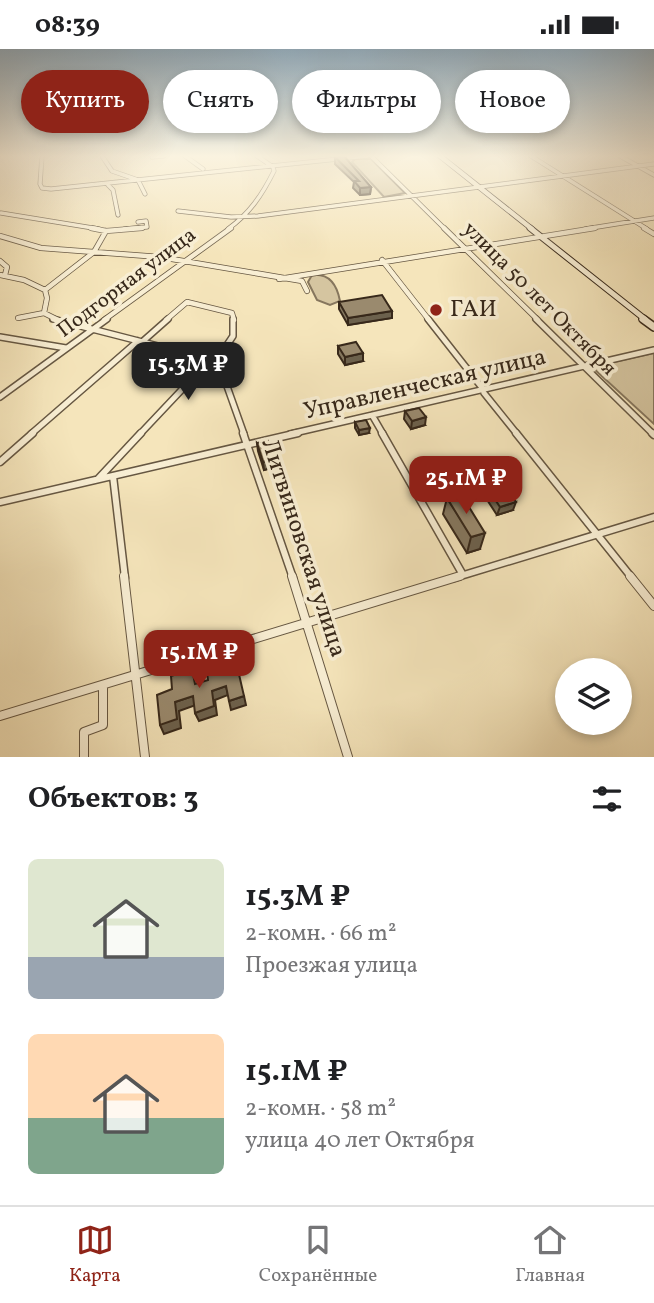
<!DOCTYPE html>
<html lang="ru">
<head>
<meta charset="utf-8">
<style>
	:root { --surface:#fff; --page:#f2f2f2; --text:#202124; --muted:#757577; --line:#e0e0e0; --accent:#8f2418 }
	body { margin:0; font-family:Vollkorn,serif; background:var(--page); color:var(--text); height:100vh; display:flex; flex-direction:column; font-size:26px; white-space:nowrap }
	* { box-sizing:border-box; margin:0 }
	p { font-size:23px; color:var(--muted) }
	.icon { flex:none; width:38px; height:38px; fill:none; stroke:currentColor; stroke-width:2; stroke-linecap:round; stroke-linejoin:round }
	.map { position:relative; height:708px; overflow:hidden }
	.drawer { display:flex; flex-direction:column; background:var(--surface); flex:1 }
	.drawer>* { flex:none }
	.top-card { position:absolute; left:21px; top:21px; width:612px; height:63px; display:flex; gap:14px }
	.controls { position:absolute; left:555px; top:609px; display:grid; gap:14px }
	.controls a { display:grid; place-items:center; width:77px; height:77px; border-radius:50%; background:var(--surface); box-shadow:0 4px 10px #0003; font-size:35px }
	.price { position:absolute; translate:-50% -60px; padding:0 16px; border-radius:14px; background:var(--accent); color:#fff; font-size:23px; line-height:46px; filter:drop-shadow(0 2px 4px #0008) }
	.price::after { content:''; position:absolute; left:50%; top:42px; width:21px; height:16px; margin-left:-10px; background:inherit; clip-path:polygon(0 0,100% 0,50% 100%) }
	.price.active { background:#222; color:#fff }
	ul { padding:0; list-style:none }
	li { display:flex; align-items:center; gap:21px; height:175px; padding:0 28px }
	li span { display:grid; place-items:center; flex:none; width:196px; height:140px; border-radius:10px; color:#555 }
	li>.icon { margin-inline-start:auto }
	span .icon { width:84px; height:84px; fill:#fffc; stroke-width:1 }
	li b { font-size:30px }
	h2 { display:flex; justify-content:space-between; align-items:center; height:84px; padding:0 28px; font-size:30px }
	.pill { padding:0 24px; border-radius:32px; background:var(--surface); box-shadow:0 4px 10px #0003; font-size:24px; line-height:63px }
	.pill.active { background:var(--accent); color:#fff }
	.status { display:flex; justify-content:space-between; align-items:center; height:49px; padding:0 35px; background:var(--surface); direction:ltr }
	.status svg { height:19px; fill:currentColor }
	.menu { display:flex; justify-content:space-around; align-items:center; height:98px; border-top:2px solid var(--line); background:var(--surface); font-size:19px; color:var(--muted) }
	.menu a { display:grid; justify-items:center; gap:4px }
	.menu .active { color:var(--accent) }
	.map>svg:first-child { display:block }
	.green { fill:#d5c5a0; stroke:#86765d; stroke-width:2 }
	.lines { fill:none; stroke-linecap:round; stroke-linejoin:round }
	.street-far4-casing { stroke:#665742; stroke-width:5 }
	.street-far3-casing { stroke:#665742; stroke-width:6 }
	.street-far2-casing { stroke:#665742; stroke-width:8 }
	.street-far1-casing { stroke:#665742; stroke-width:9 }
	.street-casing { stroke:#665742; stroke-width:10 }
	.secondary-far2-casing { stroke:#37281a; stroke-width:6 }
	.secondary-far1-casing { stroke:#37281a; stroke-width:7 }
	.secondary-casing { stroke:#37281a; stroke-width:10 }
	.street-far4 { stroke:#f8eed3; stroke-width:3.5 }
	.street-far3 { stroke:#f8eed3; stroke-width:4.5 }
	.street-far2 { stroke:#f8eed3; stroke-width:5 }
	.street-far1 { stroke:#f8eed3; stroke-width:6 }
	.street { stroke:#f8eed3; stroke-width:8 }
	.secondary-far2 { stroke:#f8eed3; stroke-width:4.5 }
	.secondary-far1 { stroke:#f8eed3; stroke-width:5 }
	.secondary { stroke:#f8eed3; stroke-width:7 }
	.wall { fill:#84775f; stroke:#37281a; stroke-width:2 }
	.shaded-wall { fill:#6c614d; stroke:#37281a; stroke-width:2 }
	.building { fill:#9a8a6e; stroke:#37281a; stroke-width:2 }
	.poi-dot { fill:#8f2418; stroke:#f8eed3; stroke-width:2.5 }
	.labels { text-anchor:middle; dominant-baseline:central; stroke-width:7; stroke-linejoin:round; paint-order:stroke }
	.far-street-label { font-size:21px; fill:#37281a; stroke:#f8eed3 }
	.poi-label { font-size:24px; fill:#37281a; stroke:#f8eed3; text-anchor:start }
	.street-label { font-size:24px; fill:#37281a; stroke:#f8eed3 }
</style>
</head>
<body>
<div class="status"><b>08:39</b><svg viewBox="0 0 49 12"><path d="M0 12V9h3v3zM5 12V6h3v6zM10 12V3h3v9zM15 12V0h3v12zM26 1h20v11H26zM47 4h2v5h-2z"/></svg></div>
<div class="map">
<svg width="654" height="708" viewBox="0 0 654 708">
	<rect width="100%" height="100%" fill="#f5e5bb"/>
	<filter id="stains"><feTurbulence type="fractalNoise" baseFrequency=".00286" numOctaves="4"/><feColorMatrix values="0 0 0 0 .2 0 0 0 0 .09 0 0 0 0 .02 0 0 0 .5 -.17"/></filter>
	<radialGradient id="worn" r=".72"><stop offset=".6" stop-color="#630" stop-opacity="0"/><stop offset="1" stop-color="#630" stop-opacity=".3"/></radialGradient>
	<path class="green" d="M355,110H371L405,144L384,148L352,113Z
		M312,226C329,224 337,236 340,252L330,256L317,251L308,233Z
		M654,304V375L592,318Z"/>
	<g class="lines">
		<g class="street-far4-casing">
			<path id="street-far4" d="M42,107L40,135L42,139L51,140L367,107
				M102,107L112,122L138,131L145,145
				M185,107L203,120
				M371,107L445,180
				M531,107L647,180
				M620,107L654,126
				M152,108L164,107
				M108,136L113,141L118,166
				M178,162L231,168L258,167L654,115
				M1,164L99,180
				M124,180L147,178L146,172L138,173
				M228,180C250,164 262,146 274,122L273,118L257,107
				M585,180L654,169"/>
		</g>
		<g class="street-far3-casing">
			<path id="street-far3" d="M91,179L106,182L142,179
				M444,179L538,271
				M644,179L654,185
				M0,187L41,199L160,208L302,232L307,242
				M382,211L429,271
				M0,212L7,218L5,226
				M0,226L24,231L45,241L47,249L44,264L58,271
				M279,230L595,179
				M45,241L94,203L106,182
				M18,269L44,264
				M104,271L231,179
				M166,271L187,253L232,264L234,271"/>
		</g>
		<g class="street-far2-casing">
			<path id="street-far2" d="M53,270L162,298L209,317L223,326L244,385
				M428,270L483,340
				M536,270L653,385
				M0,288L66,299
				M142,293L168,270
				M484,344L517,385
				M0,348L107,270
				M372,366L383,385
				M31,385L138,292
				M140,385L207,314L225,299L233,287V270
				M290,385L654,301"/>
		</g>
		<g class="street-far1-casing">
			<path id="street-far1" d="M243,384L293,529
				M382,384L463,526
				M516,384L632,529
				M652,384L654,386
				M0,413L33,384
				M113,427L125,529
				M98,430L141,384
				M0,453L298,384
				M454,529L654,468"/>
		</g>
		<g class="street-casing">
			<path id="street" d="M124,527L145,708
				M292,527L348,708
				M630,527L654,557
				M0,667L460,527
				M84,708V683L103,676V636"/>
		</g>
		<g class="secondary-far2-casing">
			<path id="secondary-far2" d="M440,107L532,180"/>
		</g>
		<g class="secondary-far1-casing">
			<path id="secondary-far1" d="M530,179L646,271"/>
		</g>
		<g class="secondary-casing">
			<path id="secondary" d="M643,270L654,278"/>
		</g>
		<use href="#street-far4" class="street-far4"/>
		<use href="#street-far3" class="street-far3"/>
		<use href="#street-far2" class="street-far2"/>
		<use href="#street-far1" class="street-far1"/>
		<use href="#street" class="street"/>
		<use href="#secondary-far2" class="secondary-far2"/>
		<use href="#secondary-far1" class="secondary-far1"/>
		<use href="#secondary" class="secondary"/>
	</g>
	<path class="wall" d="M335,108L371,138L370,145L360,146L353,139L354,133L335,115Z
		M339,253L392,262V269L348,276L339,260Z
		M338,297L363,312L345,316L338,305Z
		M405,362L425,376L411,380L404,370Z
		M355,373L369,384L359,386L355,379Z
		M257,394L274,410L275,418L264,421L258,402Z
		M481,429L513,461L497,466L478,437Z
		M447,449L480,500L467,504L443,465Z"/>
	<path class="shaded-wall" d="M371,138L370,145L360,146V139Z
		M392,262V269L348,276V269Z
		M363,304V312L345,316V308Z
		M426,368L425,376L411,380L412,372Z
		M370,379L369,384L359,386V381Z
		M274,410L275,418L264,421L263,413Z
		M516,453L513,461L497,466L500,458Z
		M485,484L480,500L467,504L471,488Z
		M226,637L228,646L215,651L217,666L199,672L195,664L212,642Z
		M193,647L196,656L179,662L181,679L164,685L160,676L175,653Z
		M244,647L246,656L231,661L229,652Z"/>
	<path class="building" d="M344,107L371,138L360,139L354,132H359L335,108Z
		M382,246L392,262L348,269L339,253Z
		M356,293L363,304L345,308L338,297Z
		M419,359L426,368L412,372L405,362Z
		M366,371L370,379L359,381L355,373Z
		M268,392L274,410L263,413L257,394Z
		M496,425L516,453L500,458L481,429Z
		M461,445L485,484L471,488L447,449Z
		M224,610L227,624L238,621L244,647L229,652L226,637L212,642L214,657L195,664L193,647L175,653L177,670L160,676L157,646L172,640L171,627L192,620L195,635L208,631L206,616Z"/>
	<linearGradient id="sky" x2="0" y2="1"><stop stop-color="#93aec0"/><stop offset="0.52" stop-color="#faf3e0"/><stop offset="1" stop-color="#faf3e0" stop-opacity="0"/></linearGradient>
	<rect width="654" height="206" fill="url(#sky)"/>
	<circle class="poi-dot" cx="436" cy="261" r="7"/>
	<g class="labels">
		<g class="far-street-label">
			<text transform="translate(127 234) rotate(-37)">Подгорная улица</text>
			<text transform="translate(539 250) rotate(45)">улица 50 лет Октября</text>
		</g>
		<g class="poi-label">
			<text x="450" y="261">ГАИ</text>
		</g>
		<g class="street-label">
			<text transform="translate(425 336) rotate(-13)">Управленческая улица</text>
			<text transform="translate(303 499) rotate(72)">Литвиновская улица</text>
		</g>
	</g>
	<rect width="100%" height="100%" filter="url(#stains)"/>
	<rect width="100%" height="100%" fill="url(#worn)"/>
</svg>
<div class="controls">
<a><svg class="icon" aria-label="layers" viewBox="0 0 24 24"><path d="M12 4l9 5-9 5-9-5zM3 14l9 5 9-5"/></svg></a>
</div>
<b class="price active" style="left:188px;top:353px">15.3M ₽</b>
<b class="price" style="left:466px;top:467px">25.1M ₽</b>
<b class="price" style="left:199px;top:641px">15.1M ₽</b>
<div class="top-card">
<a class="pill active">Купить</a>
<a class="pill">Снять</a>
<a class="pill">Фильтры</a>
<a class="pill">Новое</a>
</div>
</div>
<section class="drawer">
<h2>Объектов: 3<svg class="icon" aria-label="filters" viewBox="0 0 24 24"><path d="M4 7h16M4 17h16"/><circle cx="9" cy="7" r="2"/><circle cx="15" cy="17" r="2"/></svg></h2>
<ul>
<li><span style="background:linear-gradient(#dfe7d0 70%,#9aa5b1 0)"><svg class="icon" aria-label="home" viewBox="0 0 24 24"><path d="M3 11l9-7 9 7M6 9v11h12V9"/></svg></span><div><b>15.3M ₽</b><p>2-комн. · 66 m²</p><p>Проезжая улица</p></div></li>
<li><span style="background:linear-gradient(#ffd9b3 60%,#7fa58c 0)"><svg class="icon" aria-label="home" viewBox="0 0 24 24"><path d="M3 11l9-7 9 7M6 9v11h12V9"/></svg></span><div><b>15.1M ₽</b><p>2-комн. · 58 m²</p><p>улица 40 лет Октября</p></div></li>
</ul>
</section>
<nav class="menu">
<a class="active"><svg class="icon" aria-label="map" viewBox="0 0 24 24"><path d="M3 6l6-2 6 2 6-2v14l-6 2-6-2-6 2zM9 4v14M15 6v14"/></svg>Карта</a>
<a><svg class="icon" aria-label="saved" viewBox="0 0 24 24"><path d="M7 4h10v16l-5-4-5 4z"/></svg>Сохранённые</a>
<a><svg class="icon" aria-label="home" viewBox="0 0 24 24"><path d="M3 11l9-7 9 7M6 9v11h12V9"/></svg>Главная</a>
</nav>
</body>
</html>
